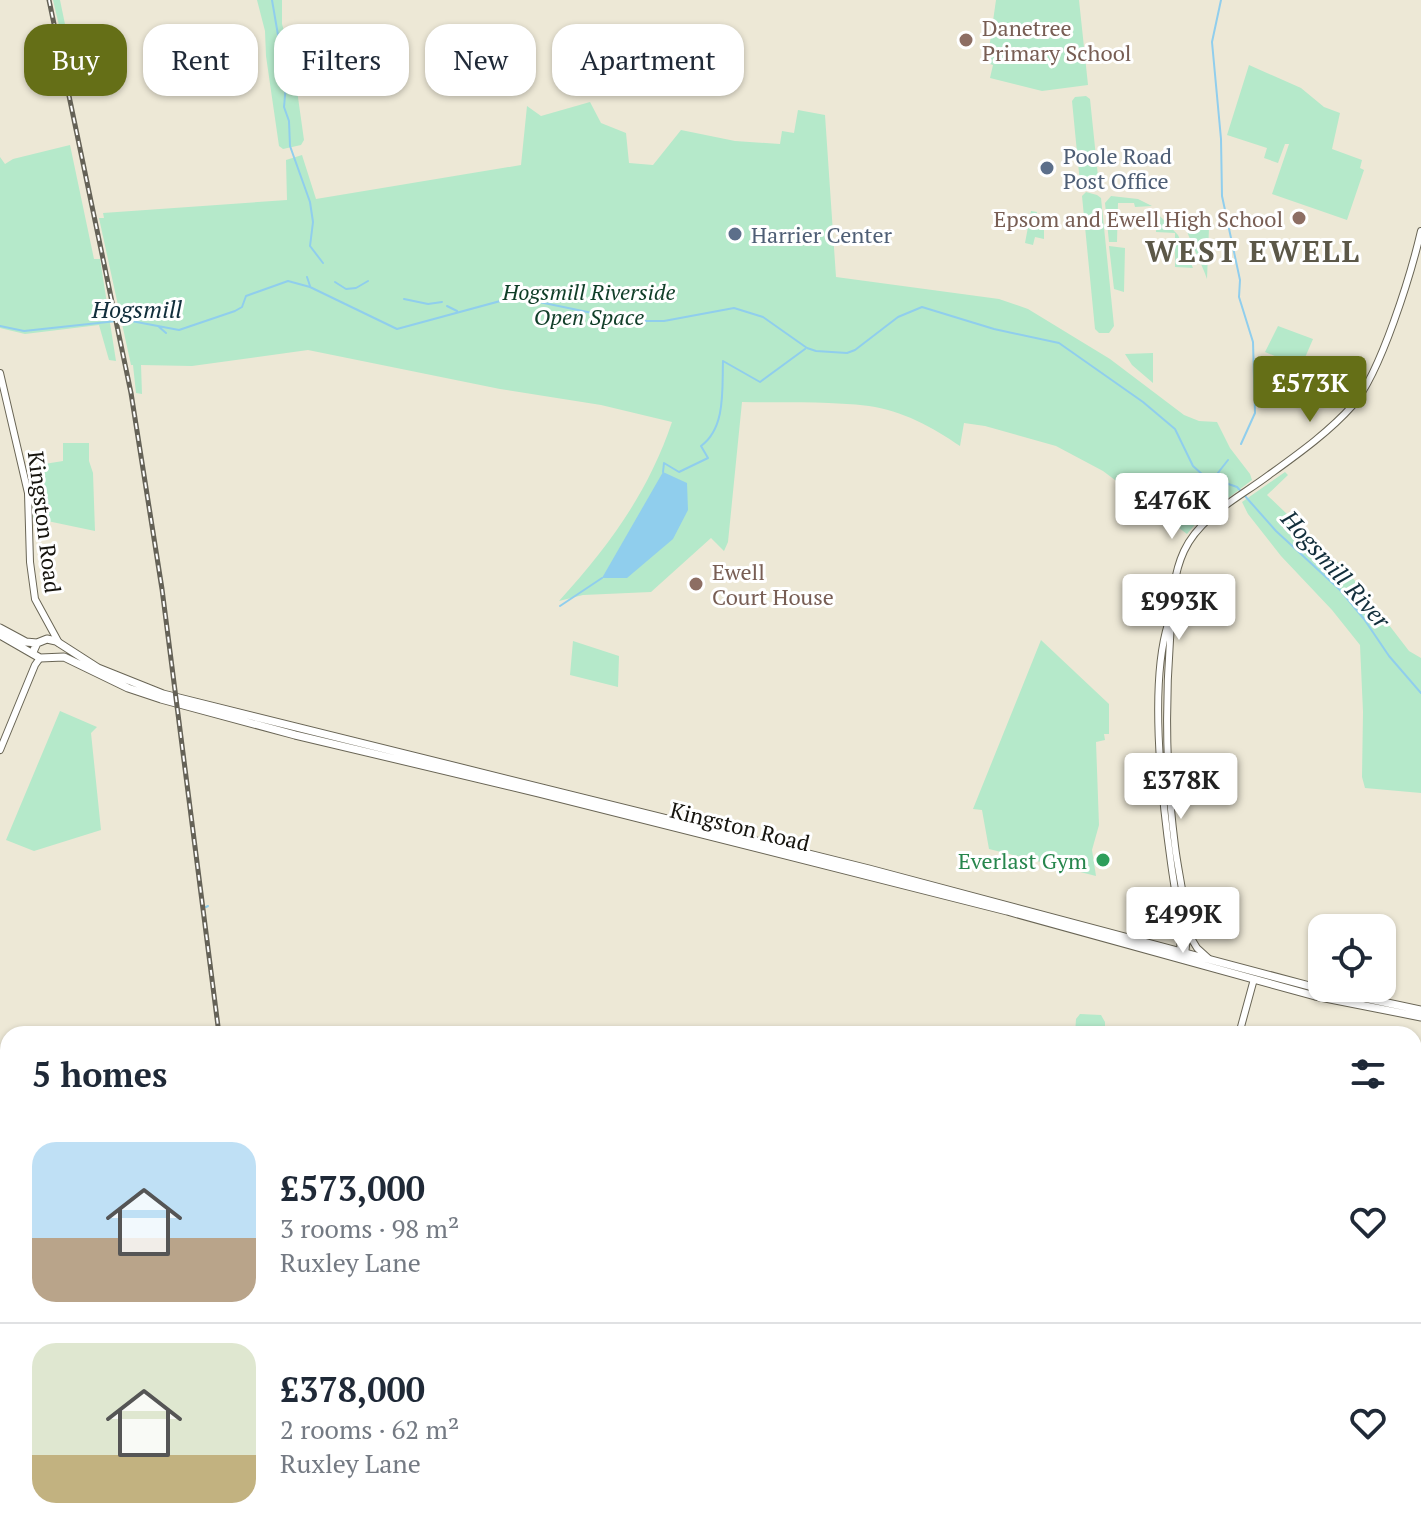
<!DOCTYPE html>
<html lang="en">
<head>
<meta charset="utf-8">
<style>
	:root { --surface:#fff; --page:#f6f6f7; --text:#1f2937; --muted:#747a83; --line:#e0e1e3; --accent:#656f17 }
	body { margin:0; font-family:"PT Serif",serif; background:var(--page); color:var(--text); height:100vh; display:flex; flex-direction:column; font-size:30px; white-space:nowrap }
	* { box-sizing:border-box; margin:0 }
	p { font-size:26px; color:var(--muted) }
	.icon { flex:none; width:44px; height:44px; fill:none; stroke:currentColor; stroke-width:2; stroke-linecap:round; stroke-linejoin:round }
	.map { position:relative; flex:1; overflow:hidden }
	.side { position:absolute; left:0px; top:1026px; width:1422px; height:512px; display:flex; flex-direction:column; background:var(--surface); border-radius:24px 24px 0 0; box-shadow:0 2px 6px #0004 }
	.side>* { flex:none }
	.banner { position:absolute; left:24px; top:24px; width:800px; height:72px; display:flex; gap:16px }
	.fabs { position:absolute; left:1308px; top:914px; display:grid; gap:16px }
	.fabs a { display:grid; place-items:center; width:88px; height:88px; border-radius:16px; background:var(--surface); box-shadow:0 2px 6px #0004; font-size:40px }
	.price { position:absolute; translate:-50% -68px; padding:0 18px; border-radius:8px; background:#fff; color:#222; font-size:26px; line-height:52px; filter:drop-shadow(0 2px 4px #0008) }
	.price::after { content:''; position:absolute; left:50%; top:48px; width:24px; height:18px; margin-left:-12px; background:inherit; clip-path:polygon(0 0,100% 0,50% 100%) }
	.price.selected { background:var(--accent); color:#fff }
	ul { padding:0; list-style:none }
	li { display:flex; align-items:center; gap:24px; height:200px; padding:0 32px }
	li+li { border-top:2px solid var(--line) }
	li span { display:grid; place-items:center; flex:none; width:224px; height:160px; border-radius:24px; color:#555 }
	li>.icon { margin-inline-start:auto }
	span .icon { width:96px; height:96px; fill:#fffc; stroke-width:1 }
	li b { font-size:34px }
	h2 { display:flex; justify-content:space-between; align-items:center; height:96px; padding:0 32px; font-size:34px }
	.chip { padding:0 28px; border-radius:24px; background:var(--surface); box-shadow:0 2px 6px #0004; font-size:28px; line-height:72px }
	.chip.selected { background:var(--accent); color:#fff }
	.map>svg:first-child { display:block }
	.green { fill:#b5e9ca }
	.water { fill:#90ceed }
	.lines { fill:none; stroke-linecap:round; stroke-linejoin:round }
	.stream { stroke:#90ceed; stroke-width:2 }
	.secondary-casing { stroke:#696555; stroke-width:8 }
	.highway-casing { stroke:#696555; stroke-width:9 }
	.secondary { stroke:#fff; stroke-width:6 }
	.highway { stroke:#fff; stroke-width:7 }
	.rail-casing { stroke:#656257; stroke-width:5 }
	.rail { stroke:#fff; stroke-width:2; stroke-dasharray:6; stroke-linecap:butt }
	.education-dot { fill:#8d6e63; stroke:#fff; stroke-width:3 }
	.service-dot { fill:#5c6f8a; stroke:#fff; stroke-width:3 }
	.leisure-dot { fill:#2e9e5b; stroke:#fff; stroke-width:3 }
	.labels { text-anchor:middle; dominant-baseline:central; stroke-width:6; stroke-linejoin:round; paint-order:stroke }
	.education-label { font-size:22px; fill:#785e54; stroke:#fff; text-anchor:start }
	.service-label { font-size:22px; fill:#4e5e75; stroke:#fff; text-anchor:start }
	.park-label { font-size:22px; font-style:italic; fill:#103e28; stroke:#fff }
	.street-label { font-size:22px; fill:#16140e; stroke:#fff }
	.leisure-label { font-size:22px; fill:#27864d; stroke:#fff; text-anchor:end }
	.water-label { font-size:24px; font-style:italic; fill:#112e3b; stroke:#fff }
	.district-label { font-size:30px; font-weight:bold; letter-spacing:2px; fill:#5c5848; stroke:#fff }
</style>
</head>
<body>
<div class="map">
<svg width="1421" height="1538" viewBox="0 0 1421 1538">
	<rect width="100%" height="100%" fill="#ede8d6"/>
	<path class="green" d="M53,0H60L79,92L75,93Z
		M257,0H282V24L293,62L304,140L301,145L283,149L279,146L266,56L265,31Z
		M996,0H1079L1088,85L1042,91L990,78L993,65L987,63Z
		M1249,65L1301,88L1324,107L1340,113L1332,149L1362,160L1360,168L1364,170L1347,220L1272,194L1289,144H1285L1278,163L1264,158L1267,148L1227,135Z
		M1086,96L1090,99L1099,186L1095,189L1083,187L1080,183L1072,101L1075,97Z
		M590,102L601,123L626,133L629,163L653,165L681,130L735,141L780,144L782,131L794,133L798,110L825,115L836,277L999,299L1028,309L1110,359L1184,415L1199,421L1217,422L1230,448L1250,474L1252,480L1198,521L1187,534L1103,471L1056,446L985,426L964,423L960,446C934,428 901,410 869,406C827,401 784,403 742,402L728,542L724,551L711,538L651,592L583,595L559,601C609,546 648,493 672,422L601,405L500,389L308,350L192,366L141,365L142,394L136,393L133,365H131L99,218H104L103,213L287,200L286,160L302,155L316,199L521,165L527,106L541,116Z
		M70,145L94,259H100L116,361L109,360L99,325L25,334L0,328V157L5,164L13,159Z
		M1086,192L1097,195L1101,198L1114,326L1109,333H1099L1095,329L1082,196Z
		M1111,196L1138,199L1152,206L1135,207L1134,203H1118L1117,242H1109L1105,203Z
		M1031,211L1037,212L1036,220L1044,221V239L1035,237L1033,245L1025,243Z
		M1157,213L1178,235L1193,268L1175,267V233L1156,232Z
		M1186,226L1209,228L1207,279C1203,266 1186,234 1186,226Z
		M1109,246L1125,248L1124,292L1114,289Z
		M1278,326L1313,339L1301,367L1265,352Z
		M1153,353V383L1132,365L1125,354Z
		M63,443H89V461L93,473L95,531L33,518L32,466L63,461Z
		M1285,472L1288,475L1267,495L1349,573L1409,651L1421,658V793L1365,788L1362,777L1363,712L1360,645L1332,610L1281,556L1248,514L1242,502Z
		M1041,640L1109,704V734H1104L1105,740L1096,742L1099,825L1092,850L1096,876L989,849L982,810L973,809Z
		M573,641L619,656L618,687L570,675Z
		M60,711L97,727L91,733L101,830L34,851L6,840Z
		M1080,1014L1101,1015L1105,1022V1034H1075L1076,1019Z
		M1414,1498L1421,1502V1527L1413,1538H1243L1246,1530H1414Z"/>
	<path class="water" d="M663,472L687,483L688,510L673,539L627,578H602Z"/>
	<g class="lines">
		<path class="stream" d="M272,0L278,35L288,62L284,107L289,121L290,146L310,202L313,222L310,246L323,263
			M1221,0L1212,42L1221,139L1222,196L1240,280L1239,297L1253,342L1255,413L1241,444
			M307,277L310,286
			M335,282L346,289L356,288L368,281
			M404,299L428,304L442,302
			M447,306L457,311
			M0,326L24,331L126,320L179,330L235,311L242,307L246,296L288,281L310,287L397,329L515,297L631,321H664L734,308L763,317L807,348L816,351L847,353L855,350L898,317L922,307L994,329L1059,343L1143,402L1175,429L1193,466L1203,475L1237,487L1276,531L1340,590L1364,619L1389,656L1421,693
			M158,326L166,333
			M663,472L664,463L679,472L708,458L701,446C726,428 722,389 723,361L760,382L805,349
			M1214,478L1228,460
			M560,606L602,578
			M206,907L208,906"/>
		<g class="secondary-casing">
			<path id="secondary" d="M0,373L28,493L30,562L35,599L59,643
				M1168,624C1149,685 1162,799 1171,863C1175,893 1182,924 1180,955
				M0,750L35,665L40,658
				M1188,933L1197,948L1208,958
				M1185,954C1191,920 1179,880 1175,846C1166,776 1165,709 1170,640C1172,610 1171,579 1184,551C1200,516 1240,497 1269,475C1298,454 1329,432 1353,405C1381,372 1411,274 1421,231
				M1239,1034L1254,979
				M1414,1165L1421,1148
				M890,1538L891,1530
				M1180,1538L1186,1530
				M1416,1538L1421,1531"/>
		</g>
		<g class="highway-casing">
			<path id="highway" d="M0,628L26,642L37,643
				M0,635L40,658L64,657L128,688L161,699L295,735L539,793L1007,911L1315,996L1421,1017
				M33,652L37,643L47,639L56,641L98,668L163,694L869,869L1317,988L1421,1010"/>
		</g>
		<use href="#secondary" class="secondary"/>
		<use href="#highway" class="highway"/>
		<g class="rail-casing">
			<path id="rail" d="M49,0L131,393L162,589L219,1034
				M340,1530L344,1538"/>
		</g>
		<use href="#rail" class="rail"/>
	</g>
	<g class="education-dot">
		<circle cx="966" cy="40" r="8"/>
		<circle cx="1299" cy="218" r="8"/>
		<circle cx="696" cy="584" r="8"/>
	</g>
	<g class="service-dot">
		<circle cx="1047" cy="168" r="8"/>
		<circle cx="735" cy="234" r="8"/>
	</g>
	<circle class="leisure-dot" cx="1103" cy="860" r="8"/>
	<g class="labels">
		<g class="education-label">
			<text x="982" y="27">Danetree<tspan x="982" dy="25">Primary School</tspan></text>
			<text x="1283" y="218" text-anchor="end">Epsom and Ewell High School</text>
			<text x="712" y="571">Ewell<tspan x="712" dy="25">Court House</tspan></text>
		</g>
		<g class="service-label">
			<text x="1063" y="155">Poole Road<tspan x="1063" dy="25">Post Office</tspan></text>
			<text x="751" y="234">Harrier Center</text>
		</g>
		<g class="park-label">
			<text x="589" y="291">Hogsmill Riverside<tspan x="589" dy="25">Open Space</tspan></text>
		</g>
		<g class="street-label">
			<text transform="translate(45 522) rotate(83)">Kingston Road</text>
			<text transform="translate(740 826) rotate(14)">Kingston Road</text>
		</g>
		<g class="leisure-label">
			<text x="1087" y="860">Everlast Gym</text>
		</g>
		<g class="water-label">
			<text x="137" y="309">Hogsmill</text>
			<text transform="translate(1336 569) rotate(48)">Hogsmill River</text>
		</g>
		<g class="district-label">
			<text x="1253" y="251">WEST EWELL</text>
		</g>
	</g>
</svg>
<div class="fabs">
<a><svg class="icon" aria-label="locate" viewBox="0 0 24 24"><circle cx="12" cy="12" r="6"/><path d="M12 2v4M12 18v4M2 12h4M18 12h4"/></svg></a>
</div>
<b class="price selected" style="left:1310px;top:424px">£573K</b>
<b class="price" style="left:1172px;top:541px">£476K</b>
<b class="price" style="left:1179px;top:642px">£993K</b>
<b class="price" style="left:1181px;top:821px">£378K</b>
<b class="price" style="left:1183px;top:955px">£499K</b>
<div class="banner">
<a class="chip selected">Buy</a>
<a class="chip">Rent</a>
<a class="chip">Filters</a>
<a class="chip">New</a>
<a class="chip">Apartment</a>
</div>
<section class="side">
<h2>5 homes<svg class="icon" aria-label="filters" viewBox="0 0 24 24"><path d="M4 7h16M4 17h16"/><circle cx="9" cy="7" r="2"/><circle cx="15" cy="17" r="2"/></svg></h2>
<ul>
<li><span style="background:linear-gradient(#bfe0f5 60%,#b9a48a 0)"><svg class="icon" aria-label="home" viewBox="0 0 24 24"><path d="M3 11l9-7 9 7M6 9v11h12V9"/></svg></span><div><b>£573,000</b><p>3 rooms · 98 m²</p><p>Ruxley Lane</p></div><svg class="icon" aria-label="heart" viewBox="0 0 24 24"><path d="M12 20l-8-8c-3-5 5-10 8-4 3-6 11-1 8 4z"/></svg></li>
<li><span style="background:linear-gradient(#dfe7d0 70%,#c2b280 0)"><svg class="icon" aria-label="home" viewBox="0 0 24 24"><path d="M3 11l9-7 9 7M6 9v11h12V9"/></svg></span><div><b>£378,000</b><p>2 rooms · 62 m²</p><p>Ruxley Lane</p></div><svg class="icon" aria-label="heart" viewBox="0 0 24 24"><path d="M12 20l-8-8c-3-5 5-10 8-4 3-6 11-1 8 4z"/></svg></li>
</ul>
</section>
</div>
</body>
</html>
